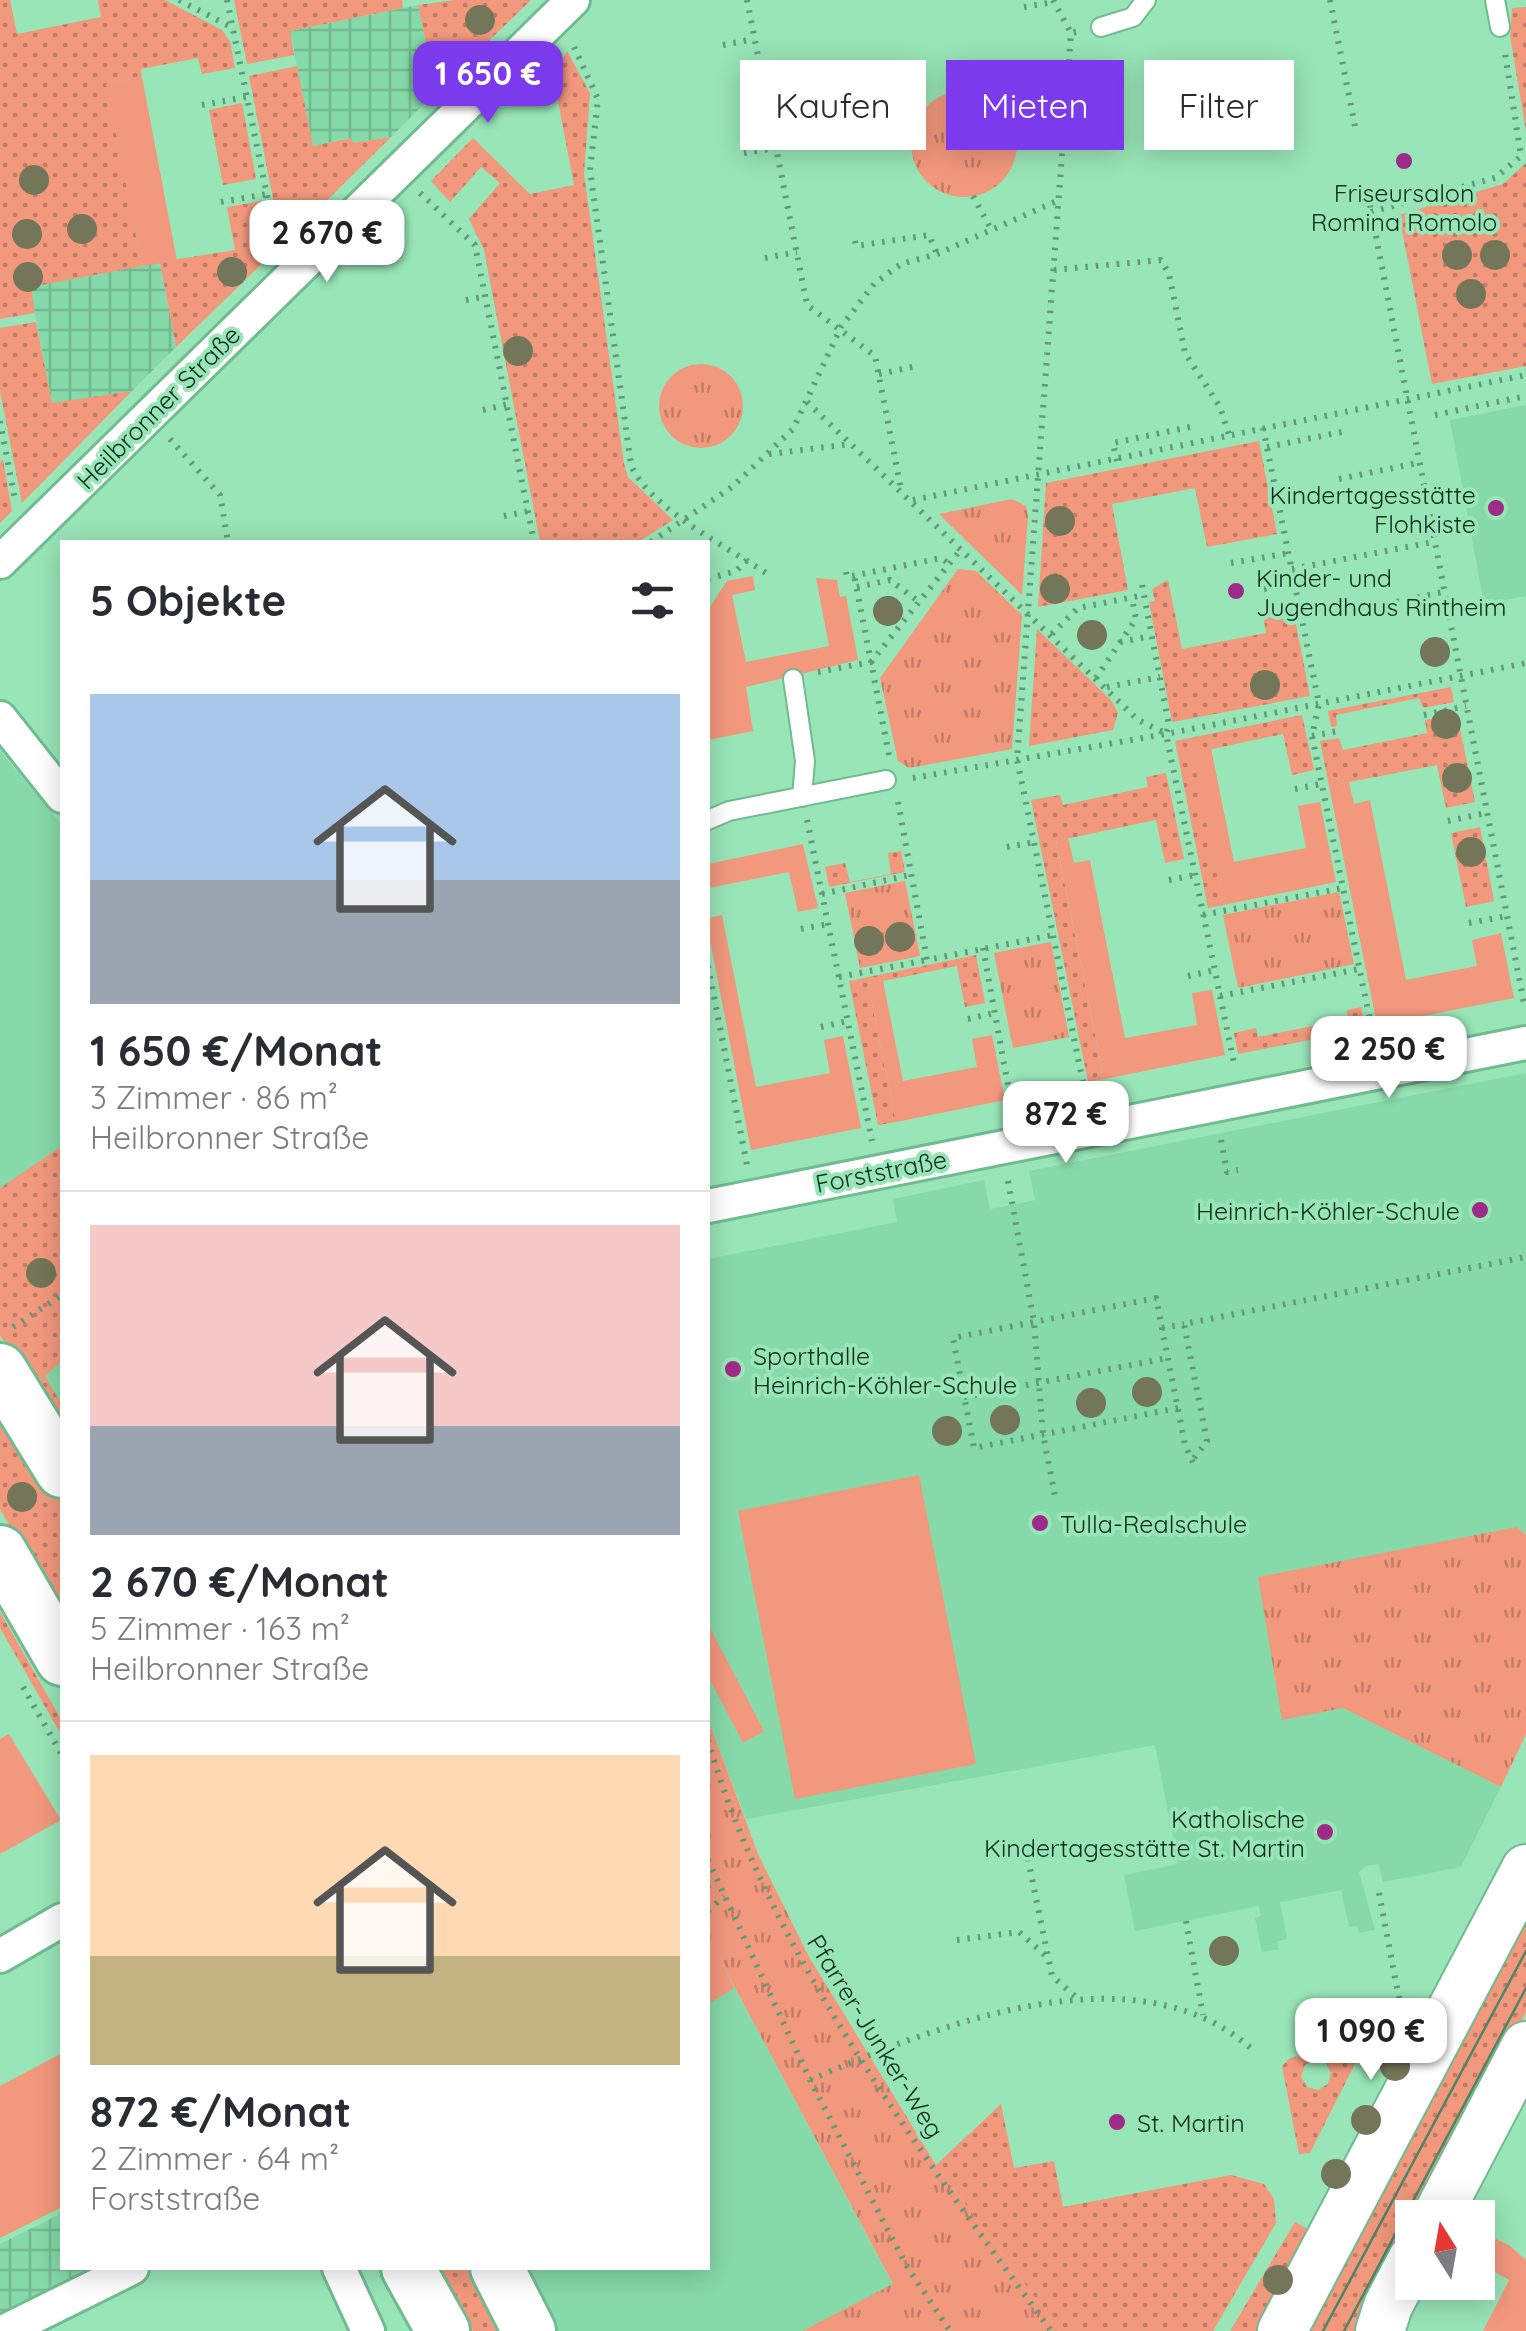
<!DOCTYPE html>
<html lang="de">
<head>
<meta charset="utf-8">
<style>
	:root { --surface:#fff; --page:#f2f2f3; --text:#2b2b33; --muted:#7c7c81; --line:#e1e1e2; --accent:#7c3aed }
	body { margin:0; font-family:Quicksand,sans-serif; background:var(--page); color:var(--text); height:100vh; display:flex; flex-direction:column; font-size:38px; white-space:nowrap }
	* { box-sizing:border-box; margin:0 }
	p { font-size:32px; color:var(--muted) }
	.icon { flex:none; width:55px; height:55px; fill:none; stroke:currentColor; stroke-width:2; stroke-linecap:round; stroke-linejoin:round }
	.map { position:relative; flex:1; overflow:hidden }
	.side { position:absolute; left:60px; top:540px; width:650px; height:1730px; display:flex; flex-direction:column; background:var(--surface); border-radius:0px; box-shadow:0 5px 25px #0003 }
	.side>* { flex:none }
	.hud { position:absolute; left:740px; top:60px; width:635px; height:90px; display:flex; gap:20px }
	.needle { width:65px; rotate:349deg }
	.buttons { position:absolute; left:1395px; top:2200px; display:grid; gap:20px }
	.buttons a { display:grid; place-items:center; width:100px; height:100px; border-radius:0px; background:var(--surface); box-shadow:0 5px 25px #0003; font-size:50px }
	.price { position:absolute; translate:-50% -85px; padding:0 22px; border-radius:20px; background:#fff; color:#222; font-size:32px; line-height:65px; filter:drop-shadow(0 2px 5px #0008) }
	.price::after { content:''; position:absolute; left:50%; top:60px; width:30px; height:22px; margin-left:-15px; background:inherit; clip-path:polygon(0 0,100% 0,50% 100%) }
	.price.active { background:var(--accent); color:#fff }
	ul { padding:0; list-style:none }
	li { display:grid; align-content:center; gap:20px; height:530px; padding:0 30px }
	li+li { border-top:2px solid var(--line) }
	li span { display:grid; place-items:center; height:310px; border-radius:0px; color:#555 }
	li>.icon { margin-inline-start:auto }
	span .icon { width:180px; height:180px; fill:#fffc; stroke-width:1 }
	li b { font-size:42px }
	h2 { display:flex; justify-content:space-between; align-items:center; height:120px; padding:0 30px; font-size:42px }
	.chip { padding:0 35px; border-radius:0px; background:var(--surface); box-shadow:0 5px 25px #0003; font-size:35px; line-height:90px }
	.chip.active { background:var(--accent); color:#fff }
	.map>svg:first-child { display:block }
	.built { fill:#86d9a8 }
	.industrial { fill:url(#industrial-grid) }
	.grass { fill:url(#grass-dots); fill-rule:evenodd }
	.park { fill:url(#park-tufts) }
	.garden { fill:#f2987d }
	.lines { fill:none; stroke-linecap:round; stroke-linejoin:round }
	.lane-casing { stroke:#70bb90; stroke-width:22 }
	.street-casing { stroke:#70bb90; stroke-width:38 }
	.secondary-casing { stroke:#70bb90; stroke-width:52 }
	.primary-casing { stroke:#70bb90; stroke-width:58 }
	.path { stroke:#609b79; stroke-width:6; stroke-dasharray:2.5 8; stroke-linecap:butt }
	.lane { stroke:#fff; stroke-width:18 }
	.street { stroke:#fff; stroke-width:32 }
	.secondary { stroke:#fff; stroke-width:48 }
	.primary { stroke:#fff; stroke-width:52 }
	.tram { stroke:#4f8465; stroke-width:2.5 }
	.tree { fill:#737658 }
	.poi-dot { fill:#9e2b87; stroke:#98e5b7; stroke-width:4 }
	.labels { text-anchor:middle; dominant-baseline:central; stroke-width:8; stroke-linejoin:round; paint-order:stroke }
	.poi-label { font-size:25px; fill:#0e2e1d; stroke:#98e5b7; text-anchor:start }
	.street-label { font-size:25px; fill:#0e2e1d; stroke:#98e5b7 }
</style>
</head>
<body>
<div class="map">
<svg width="1526" height="2331" viewBox="0 0 1526 2331">
	<defs>
		<pattern id="industrial-grid" width="8" height="8" patternUnits="userSpaceOnUse" patternTransform="scale(2.5)"><rect width="8" height="8" fill="#86d9a8"/><path d="M0 4h8M4 0v8" fill="none" stroke="#72bb90"/></pattern>
		<pattern id="grass-dots" width="8" height="8" patternUnits="userSpaceOnUse" patternTransform="scale(2.5)"><rect width="8" height="8" fill="#f2987d"/><path d="M2 2h.1M6 6h.1" fill="none" stroke="#c27c66" stroke-width="1.8" stroke-linecap="round"/></pattern>
		<pattern id="park-tufts" width="24" height="20" patternUnits="userSpaceOnUse" patternTransform="scale(2.5)"><rect width="24" height="20" fill="#f2987d"/><path d="M3 7l-1-3M5 7V3M7 7l1-3M15 17l-1-3M17 17v-4M19 17l1-3" fill="none" stroke="#c27c66"/></pattern>
	</defs>
	<rect width="100%" height="100%" fill="#98e5b7"/>
	<path class="built" d="M1526,405V596L1484,604L1450,420Z
		M0,751L62,825V1412L0,1307Z
		M1526,1073V1535L1517,1527L1343,1708L1501,1787L1461,1867L1383,1882L1379,1864L1366,1866L1359,1872L1375,1930L1359,1933L1357,1926L1349,1927L1341,1890L1280,1902L1287,1939L1277,1941L1278,1949L1262,1952L1255,1918L1261,1916L1259,1906L1135,1931L1124,1875L1178,1864L1155,1745L746,1819L708,1719V1259L897,1222L893,1199L984,1180L990,1209L1012,1205L1035,1200L1029,1171Z
		M708,1937L893,2285L802,2331H556L520,2268H708Z"/>
	<path class="industrial" d="M418,5L436,92L391,137L352,143L350,138L313,146L290,31Z
		M160,262L176,347L132,391L52,404L30,287Z
		M62,2213V2268H109L0,2322V2244Z"/>
	<path class="grass" d="M0,0H10L17,34L101,17L98,0H165L222,30L230,41L235,68L202,74L198,58L141,69L142,77L107,84L142,266L31,287L35,313L0,319Z
		M234,0H402L403,8L290,31L294,55L247,64Z
		M455,0H531L436,92L418,5Z
		M1526,7V131L1510,36L1512,8Z
		M567,51L590,93L584,174L624,464L628,477L673,520L638,542H540L484,250L469,219L500,183L481,167L450,202L431,181L473,138L530,194L574,185L553,75Z
		M297,66L313,146L351,138L353,143L391,137L282,245L249,76Z
		M242,103L256,179L223,185L209,110Z
		M1526,163V366L1432,384L1399,215L1503,184Z
		M261,201L271,255L176,347L160,262L235,250L227,207Z
		M36,322L52,403L132,391L22,503L0,391V328Z
		M1259,441L1277,534L1207,547L1195,488L1112,504L1128,590L1038,607L1046,483Z
		M3,460L12,511L0,523V461Z
		M1168,580L1182,649L1266,633L1262,609L1292,604L1310,696L1172,722L1149,602L1155,601L1152,589Z
		M1037,629L1111,700L1118,713L1113,730L1029,746Z
		M1451,687L1454,702L1423,708L1419,698L1336,715L1337,726L1331,727L1328,711Z
		M1457,714L1475,802L1446,808L1437,765L1329,786L1320,741L1339,738L1343,750L1427,733L1425,720Z
		M1302,715L1314,770L1292,775L1283,734L1193,753L1223,905L1208,908L1175,741Z
		M1166,773L1184,859L1165,863L1156,820L1056,841L1104,1079L1088,1082L1031,800L1060,795L1063,805L1148,787L1146,777Z
		M1480,827L1494,901L1466,907L1451,833Z
		M901,851L905,872L829,887L825,867L845,863L850,882L891,874L888,853Z
		M976,955L985,1003L965,1007L957,966L868,984L896,1122L878,1125L849,981Z
		M1361,1007L1366,1029L1238,1054L1234,1033L1256,1028L1258,1037L1348,1019L1347,1010Z
		M62,1146V1361L45,1376L62,1405V1432L0,1335V1188Z
		M0,1407L62,1502V1616L0,1509Z
		M0,1612L62,1721V1736L0,1628Z
		M1526,1896V2012L1417,2217L1412,2218V2226L1361,2331H1297Z
		M1360,2044L1363,2048L1310,2153L1299,2154L1282,2066L1290,2058ZM1315,2060L1326,2063L1331,2073L1328,2084L1318,2090L1307,2087L1301,2076L1305,2065Z
		M1001,2104L1014,2168L1054,2161L1063,2207L1231,2175L1264,2184L1274,2199L1276,2223L1213,2331H1060L936,2165Z
		M1295,2222L1318,2235L1264,2331H1230Z
		M437,2268H478L511,2331H473Z"/>
	<path class="park" d="M911 144a53 53 0 1 1 106 0a53 53 0 1 1-106 0Z
		M659 406a42 42 0 1 1 84 0a42 42 0 1 1-84 0Z
		M1012,499L1026,506L1028,517L1022,595L939,514Z
		M958,569L976,571L1022,615L1012,749L909,768L898,761L880,678Z
		M905,881L920,956L860,968L845,893Z
		M1339,892L1354,964L1238,988L1223,915Z
		M1051,942L1069,1037L1013,1048L994,953Z
		M1517,1527L1526,1535V1734L1501,1787L1343,1708L1282,1720L1258,1577Z
		M708,1719L758,1854L808,1955L936,2165L1060,2331H802L893,2284L708,1937Z"/>
	<path class="garden" d="M142,77L177,261L142,266L106,84Z
		M753,576L755,590L732,595L746,662L829,646L816,578L837,580L840,597L846,596L858,660L746,687L753,731L708,740V610L727,581Z
		M1211,748L1234,862L1306,848L1298,806L1320,802L1336,882L1223,905L1192,752Z
		M1349,782L1354,804L1370,800L1406,980L1477,966L1472,940L1501,933L1514,998L1377,1025L1329,786Z
		M1068,838L1074,863L1090,860L1125,1038L1197,1025L1192,993L1212,990L1225,1055L1104,1079L1056,840Z
		M803,844L818,908L798,912L789,872L708,888V864Z
		M722,915L756,1087L830,1073L824,1040L843,1036L861,1128L751,1150L708,930V918Z
		M883,981L903,1081L977,1067L972,1039L992,1035L1005,1100L896,1122L868,984Z
		M919,1475L976,1764L795,1799L738,1511Z
		M708,1624L764,1731L743,1743L708,1676Z
		M9,1734L61,1820L0,1854V1739Z
		M708,1934L734,1988L708,2004Z
		M62,2053V2207L0,2238V2086Z
		M1478,2231L1509,2245L1526,2260V2331H1483L1509,2280L1478,2263Z"/>
	<g class="lines">
		<g class="lane-casing">
			<path id="lane" d="M1495,0L1500,27
				M1101,27L1133,17L1146,0
				M793,679L805,761L802,797
				M708,820L729,811L886,780"/>
		</g>
		<g class="street-casing">
			<path id="street" d="M0,562L573,0
				M0,718L62,796
				M708,1206L1526,1043
				M0,1956L62,1920
				M339,2268L368,2331
				M5,2331L132,2268"/>
		</g>
		<g class="secondary-casing">
			<path id="secondary" d="M1436,2218L1526,2046
				M1282,2331L1526,1869
				M1380,2331L1388,2306L1412,2260"/>
		</g>
		<g class="primary-casing">
			<path id="primary" d="M0,1370L62,1471
				M0,1552L62,1659
				M408,2268L443,2331
				M497,2268L529,2331"/>
		</g>
		<path class="path" d="M179,0L235,29
			M227,0L277,244
			M747,0L807,305L875,356L901,489
			M1053,0L1071,33
			M1330,0L1355,126
			M1024,7L1054,2
			M1076,32L1071,33L1017,759L1086,1097
			M723,45L754,39
			M574,47L598,99L590,170L631,465C649,509 733,550 772,577
			M202,105L247,97
			M744,153L776,148
			M420,193L475,245L534,542
			M973,196L992,231
			M221,202L267,194
			M1370,205L1525,1009
			M1371,212L1495,178L1521,156L1505,53
			M855,241L856,246L929,235L937,254
			M765,258L797,252
			M1054,270L1161,260L1169,274L1185,353L1220,407L1230,438
			M466,300L486,296
			M879,374L917,366
			M807,402L1138,720L1165,733
			M483,410L508,404
			M1435,415L1526,396
			M0,421L15,500
			M1263,428L1319,704L1312,736L1374,1040
			M170,439L220,495L228,542
			M1267,447L1347,431
			M769,454L851,444
			M1117,461L1113,443L1190,427L1189,422
			M1339,479L1418,463
			M913,500L1526,375
			M504,516L529,511
			M651,542L732,487L793,429L841,327L874,284L901,264L937,254L1059,200
			M1231,563L1289,553
			M1292,569L1433,542
			M846,572L847,577L941,558L949,564
			M708,579L736,571L747,560
			M1142,585L1169,725L1166,734L1235,1068
			M857,587L890,580L919,602
			M1264,589L1294,583
			M1366,608L1443,592
			M1052,634L1078,608L1144,595
			M1120,642L1151,636
			M818,672L871,662L854,575
			M1096,678L1136,619L1132,598
			M1107,687L1160,677
			M1424,715L1466,706
			M1312,736L1338,731
			M889,755L871,662L962,548
			M913,778L1166,734L1526,663
			M1295,789L1321,784
			M898,802L927,960L1053,935
			M807,820L872,1141
			M1448,821L1486,813
			M1007,847L1035,842
			M1169,880L1195,875
			M822,894L910,875
			M1203,915L1343,888
			M1469,923L1507,916
			M801,929L828,924
			M983,948L1013,1113
			M708,966L747,1165
			M1188,976L1215,970
			M839,977L927,960
			M1220,996L1359,969
			M968,1019L994,1013
			M821,1027L848,1021
			M1221,1140L1227,1172L1238,1170
			M1008,1181L1034,1322L1043,1434L1055,1496
			M13,1327L62,1295
			M1162,1328L1184,1324
			M964,1397L1168,1358
			M1178,1408L974,1448L953,1338L1156,1298L1185,1445L1196,1469
			M1194,1458L1207,1441L1184,1324L1526,1257
			M23,1687L62,1755
			M708,1740C767,1949 923,2156 1051,2331
			M1028,1859L1052,1976L1076,1997
			M708,1860L810,2080L906,2265L950,2331
			M1379,1893L1401,2009
			M708,1911L724,1896
			M1186,1921L1203,2015
			M957,1940L1019,1932L1046,1956
			M810,2080C935,2026 1137,1944 1254,2051"/>
		<use href="#lane" class="lane"/>
		<use href="#street" class="street"/>
		<use href="#secondary" class="secondary"/>
		<use href="#primary" class="primary"/>
		<path class="tram" d="M1323,2331L1526,1951
			M1344,2331L1526,1988"/>
	</g>
	<g class="tree">
		<circle cx="480" cy="20" r="15"/>
		<circle cx="34" cy="180" r="15"/>
		<circle cx="82" cy="229" r="15"/>
		<circle cx="27" cy="234" r="15"/>
		<circle cx="1457" cy="255" r="15"/>
		<circle cx="1495" cy="255" r="15"/>
		<circle cx="232" cy="272" r="15"/>
		<circle cx="28" cy="277" r="15"/>
		<circle cx="1471" cy="294" r="15"/>
		<circle cx="518" cy="351" r="15"/>
		<circle cx="1060" cy="521" r="15"/>
		<circle cx="1055" cy="589" r="15"/>
		<circle cx="888" cy="611" r="15"/>
		<circle cx="1092" cy="635" r="15"/>
		<circle cx="1435" cy="652" r="15"/>
		<circle cx="1265" cy="685" r="15"/>
		<circle cx="1446" cy="724" r="15"/>
		<circle cx="1457" cy="778" r="15"/>
		<circle cx="1471" cy="852" r="15"/>
		<circle cx="900" cy="937" r="15"/>
		<circle cx="869" cy="941" r="15"/>
		<circle cx="41" cy="1273" r="15"/>
		<circle cx="1147" cy="1392" r="15"/>
		<circle cx="1091" cy="1403" r="15"/>
		<circle cx="1005" cy="1420" r="15"/>
		<circle cx="947" cy="1431" r="15"/>
		<circle cx="22" cy="1497" r="15"/>
		<circle cx="1224" cy="1951" r="15"/>
		<circle cx="1395" cy="2066" r="15"/>
		<circle cx="1366" cy="2120" r="15"/>
		<circle cx="1336" cy="2174" r="15"/>
		<circle cx="1278" cy="2280" r="15"/>
	</g>
	<g class="poi-dot">
		<circle cx="1404" cy="161" r="10"/>
		<circle cx="1496" cy="508" r="10"/>
		<circle cx="1236" cy="591" r="10"/>
		<circle cx="1480" cy="1210" r="10"/>
		<circle cx="733" cy="1369" r="10"/>
		<circle cx="1040" cy="1523" r="10"/>
		<circle cx="1325" cy="1832" r="10"/>
		<circle cx="1117" cy="2122" r="10"/>
	</g>
	<g class="labels">
		<g class="poi-label">
			<text x="1404" y="192" text-anchor="middle">Friseursalon<tspan x="1404" dy="29">Romina Romolo</tspan></text>
			<text x="1476" y="494" text-anchor="end">Kindertagesstätte<tspan x="1476" dy="29">Flohkiste</tspan></text>
			<text x="1256" y="577">Kinder- und<tspan x="1256" dy="29">Jugendhaus Rintheim</tspan></text>
			<text x="1460" y="1210" text-anchor="end">Heinrich-Köhler-Schule</text>
			<text x="753" y="1355">Sporthalle<tspan x="753" dy="29">Heinrich-Köhler-Schule</tspan></text>
			<text x="1060" y="1523">Tulla-Realschule</text>
			<text x="1305" y="1818" text-anchor="end">Katholische<tspan x="1305" dy="29">Kindertagesstätte St. Martin</tspan></text>
			<text x="1137" y="2122">St. Martin</text>
		</g>
		<g class="street-label">
			<text transform="translate(158 407) rotate(-45)">Heilbronner Straße</text>
			<text transform="translate(881 1171) rotate(-11)">Forststraße</text>
			<text transform="translate(876 2036) rotate(58)">Pfarrer-Junker-Weg</text>
		</g>
	</g>
</svg>
<div class="buttons">
<a><svg class="needle" viewBox="-14 -14 28 28"><path d="M0-13l5 13h-10z" fill="#e53935"/><path d="M0 13l5-13h-10z" fill="#7c7c81"/></svg></a>
</div>
<b class="price active" style="left:488px;top:126px">1 650 €</b>
<b class="price" style="left:327px;top:285px">2 670 €</b>
<b class="price" style="left:1389px;top:1101px">2 250 €</b>
<b class="price" style="left:1066px;top:1166px">872 €</b>
<b class="price" style="left:1371px;top:2083px">1 090 €</b>
<div class="hud">
<a class="chip">Kaufen</a>
<a class="chip active">Mieten</a>
<a class="chip">Filter</a>
</div>
<section class="side">
<h2>5 Objekte<svg class="icon" aria-label="filters" viewBox="0 0 24 24"><path d="M4 7h16M4 17h16"/><circle cx="9" cy="7" r="2"/><circle cx="15" cy="17" r="2"/></svg></h2>
<ul>
<li><span style="background:linear-gradient(#a9c7e8 60%,#9aa5b1 0)"><svg class="icon" aria-label="home" viewBox="0 0 24 24"><path d="M3 11l9-7 9 7M6 9v11h12V9"/></svg></span><div><b>1 650 €/Monat</b><p>3 Zimmer · 86 m²</p><p>Heilbronner Straße</p></div></li>
<li><span style="background:linear-gradient(#f6c9c9 65%,#9aa5b1 0)"><svg class="icon" aria-label="home" viewBox="0 0 24 24"><path d="M3 11l9-7 9 7M6 9v11h12V9"/></svg></span><div><b>2 670 €/Monat</b><p>5 Zimmer · 163 m²</p><p>Heilbronner Straße</p></div></li>
<li><span style="background:linear-gradient(#ffd9b3 65%,#c2b280 0)"><svg class="icon" aria-label="home" viewBox="0 0 24 24"><path d="M3 11l9-7 9 7M6 9v11h12V9"/></svg></span><div><b>872 €/Monat</b><p>2 Zimmer · 64 m²</p><p>Forststraße</p></div></li>
</ul>
</section>
</div>
</body>
</html>
